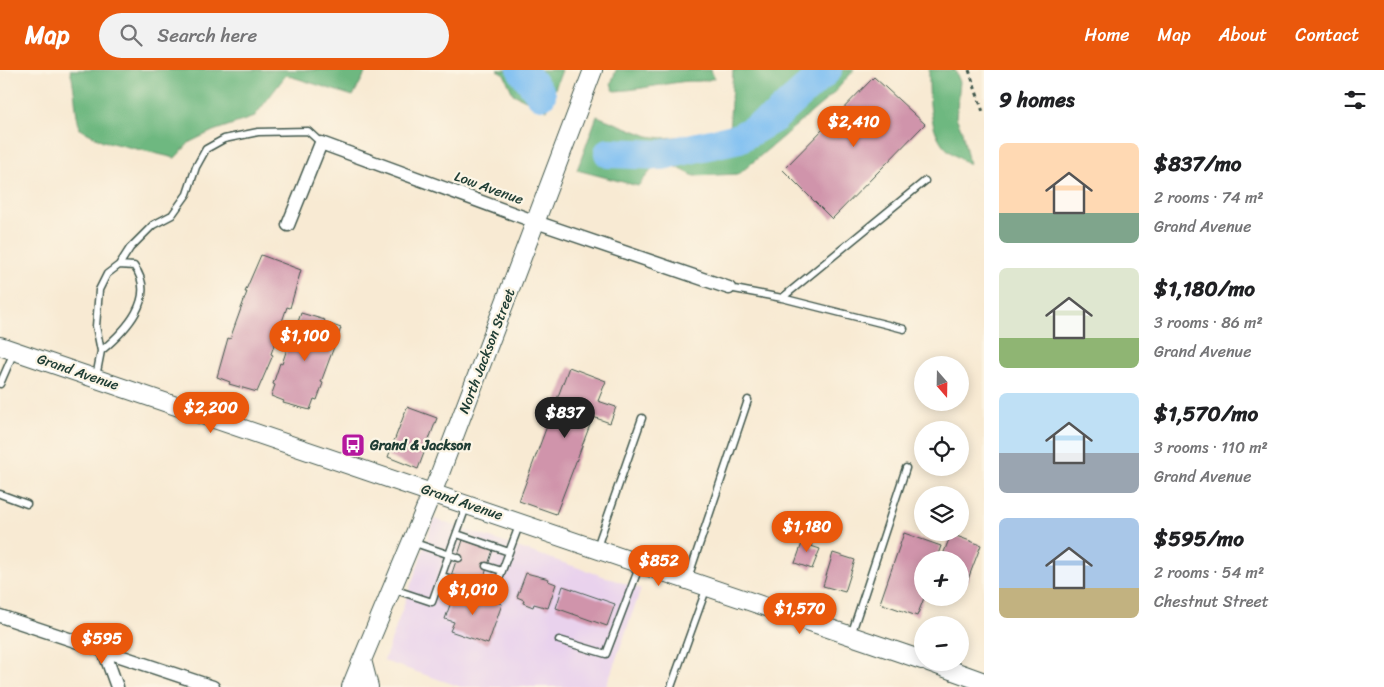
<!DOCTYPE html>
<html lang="en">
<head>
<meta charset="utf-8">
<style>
	:root { --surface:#fff; --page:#f2f2f2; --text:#202124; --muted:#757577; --accent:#ea580c }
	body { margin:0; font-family:Sriracha,sans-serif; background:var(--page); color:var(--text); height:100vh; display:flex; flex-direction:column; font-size:19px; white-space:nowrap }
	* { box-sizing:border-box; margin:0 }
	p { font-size:16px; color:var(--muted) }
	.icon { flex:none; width:28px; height:28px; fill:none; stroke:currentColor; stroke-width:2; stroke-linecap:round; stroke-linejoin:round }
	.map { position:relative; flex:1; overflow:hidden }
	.panel { display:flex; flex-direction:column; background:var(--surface); width:400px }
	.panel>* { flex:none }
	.needle { width:32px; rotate:160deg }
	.fabs { position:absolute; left:914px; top:286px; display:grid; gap:10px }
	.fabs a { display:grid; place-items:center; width:55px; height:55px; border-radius:50%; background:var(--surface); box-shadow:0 2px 12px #0003; font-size:25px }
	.price { position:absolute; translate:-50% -42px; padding:0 11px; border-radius:18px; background:var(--accent); color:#fff; font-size:16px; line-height:32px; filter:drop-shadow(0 1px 2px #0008) }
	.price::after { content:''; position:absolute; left:50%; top:30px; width:15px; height:11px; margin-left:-8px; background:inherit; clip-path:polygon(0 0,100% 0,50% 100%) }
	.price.on { background:#222; color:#fff }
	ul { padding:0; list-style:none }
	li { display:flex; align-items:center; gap:15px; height:125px; padding:0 15px }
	li span { display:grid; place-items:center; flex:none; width:140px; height:100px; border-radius:8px; color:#555 }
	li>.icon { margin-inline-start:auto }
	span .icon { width:60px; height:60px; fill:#fffc; stroke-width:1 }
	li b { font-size:21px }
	h2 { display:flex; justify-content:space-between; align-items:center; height:60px; padding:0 15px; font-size:21px }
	header { display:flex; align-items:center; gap:30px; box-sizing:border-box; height:70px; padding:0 25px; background:var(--accent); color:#fff }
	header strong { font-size:24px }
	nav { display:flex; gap:28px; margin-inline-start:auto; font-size:18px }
	.search { width:350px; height:45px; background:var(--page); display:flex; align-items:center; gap:12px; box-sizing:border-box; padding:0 18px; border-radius:28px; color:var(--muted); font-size:19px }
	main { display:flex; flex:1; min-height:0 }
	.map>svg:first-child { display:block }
	.built { fill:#e9d2ed }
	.forest { fill:#6eb880; stroke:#467a5a }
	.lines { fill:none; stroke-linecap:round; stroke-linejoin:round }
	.river { stroke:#7cbef2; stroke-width:30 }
	.building { fill:#d094ab }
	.lane-casing { stroke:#40574c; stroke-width:9 }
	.street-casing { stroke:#40574c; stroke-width:15 }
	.secondary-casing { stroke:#40574c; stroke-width:20 }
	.path { stroke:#40574c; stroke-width:3; stroke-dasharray:4 4; stroke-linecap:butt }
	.lane { stroke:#fff; stroke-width:6 }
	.street { stroke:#fff; stroke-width:12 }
	.secondary { stroke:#fff; stroke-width:18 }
	.labels { text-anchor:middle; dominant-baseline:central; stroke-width:4.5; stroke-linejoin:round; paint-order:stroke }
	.street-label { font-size:14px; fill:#1f3d34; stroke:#fcf5e5 }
	.poi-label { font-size:14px; font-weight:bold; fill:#1f3d34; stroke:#fcf5e5; text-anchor:start }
</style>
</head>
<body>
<header>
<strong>Map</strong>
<div class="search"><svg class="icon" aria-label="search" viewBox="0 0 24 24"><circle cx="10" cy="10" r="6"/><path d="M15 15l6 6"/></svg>Search here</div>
<nav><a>Home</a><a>Map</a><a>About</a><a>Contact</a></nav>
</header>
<main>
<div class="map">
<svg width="984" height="617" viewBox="0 0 984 617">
	<rect width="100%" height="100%" fill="#fcf5e5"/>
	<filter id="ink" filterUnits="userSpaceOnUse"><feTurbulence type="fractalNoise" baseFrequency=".02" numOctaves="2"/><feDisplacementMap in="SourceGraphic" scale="10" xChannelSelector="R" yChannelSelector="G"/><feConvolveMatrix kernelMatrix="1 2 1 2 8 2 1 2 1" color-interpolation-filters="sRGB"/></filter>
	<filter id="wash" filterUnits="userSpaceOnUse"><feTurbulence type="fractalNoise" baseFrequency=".0096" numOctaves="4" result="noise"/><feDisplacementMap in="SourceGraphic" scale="20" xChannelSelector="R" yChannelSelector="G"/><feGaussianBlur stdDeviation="1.12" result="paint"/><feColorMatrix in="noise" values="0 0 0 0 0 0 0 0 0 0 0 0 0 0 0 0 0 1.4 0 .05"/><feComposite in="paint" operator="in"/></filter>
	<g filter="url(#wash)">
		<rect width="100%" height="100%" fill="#f8ead3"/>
		<path class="built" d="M434,449L641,519L606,617H461L384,591Z"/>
		<path class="forest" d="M70,0H367L353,26L286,5L254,47L213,61L190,72L175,88L103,71L80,59C74,39 76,20 70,0Z
			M497,0H562L547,40L513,24L504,4Z
			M616,0H711L714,8C703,13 691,10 680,12C657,15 637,20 614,21L611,14Z
			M733,0H854L833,24L739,104L694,106L661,89L638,116L577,100L597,46L648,66L662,68L729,63Z
			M929,0H955L960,12L956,47L962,61L969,94C963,90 955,86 949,81C928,64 929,24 929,0Z"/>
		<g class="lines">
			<path class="river" d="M522,0L541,25
				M609,83L662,85L739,68L774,48L827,0"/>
		</g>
		<g id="blocks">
			<path class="building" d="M874,7L925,54L832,149L783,100Z
				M261,185L301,200L290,238L287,237L271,284L273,285L257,322L229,314L230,312L217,307L228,268L230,269L247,222H245Z
				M301,243L325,250L324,252L341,258L321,312L323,313L317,330L314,329L310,340L283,333L284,331L271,326L275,315L273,314L280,293L282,294L295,254L297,255Z
				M569,297L606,311L598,331L616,337L610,353L593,347L556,444L519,431Z
				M407,337L437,348L418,399L388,387Z
				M904,463L941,476L936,490H922L924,528L917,546L880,533Z
				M951,464L981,475L965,517L960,515V490H941Z
				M805,465L814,468L811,476L820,479L812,499L795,493Z
				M463,470L493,480L481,516L451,506Z
				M833,483L855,490L845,522L823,516Z
				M526,503L549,509L548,511L556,514L548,538L534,534L533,537L523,533L524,530L517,527Z
				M563,516L615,534L607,556L556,538Z
				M456,518L502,534L488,574L450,561L454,552L445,549Z"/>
		</g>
	</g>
	<g filter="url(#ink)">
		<use href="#blocks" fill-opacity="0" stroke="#40574c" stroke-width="1"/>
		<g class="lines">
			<g class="lane-casing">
				<path id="lane" d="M119,195L130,178L153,155L172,145L187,124L196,97L206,79L224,69L258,62L308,61L321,73
					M729,218L782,228L904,259
					M782,228L925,111
					M96,307L101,281L96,256L99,220L107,204L119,195L134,196C158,228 125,261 101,281
					M0,314L14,282
					M0,424L27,434
					M457,464L509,482
					M412,472L459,488
					M597,477L642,348
					M486,496L502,501
					M442,506L494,522L520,453
					M688,508L748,330
					M393,519L432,532L466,437
					M851,565L906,398
					M559,570L606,584L640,495
					M671,617L707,517"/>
			</g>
			<g class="street-casing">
				<path id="street" d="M288,155L321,73L536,152L729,218
					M0,546L213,617
					M104,581L117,617"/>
			</g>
			<g class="secondary-casing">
				<path id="secondary" d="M0,276L922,590
					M929,592L984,612
					M351,617L362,590
					M369,617L362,590L439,406L593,0"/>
			</g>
			<path class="path" d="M969,0L984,45"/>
			<use href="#lane" class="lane"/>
			<use href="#street" class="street"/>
			<use href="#secondary" class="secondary"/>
		</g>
	</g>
	<defs>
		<g id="bus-square" transform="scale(1.25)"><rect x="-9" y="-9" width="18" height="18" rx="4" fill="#b5179e" stroke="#fcf5e5"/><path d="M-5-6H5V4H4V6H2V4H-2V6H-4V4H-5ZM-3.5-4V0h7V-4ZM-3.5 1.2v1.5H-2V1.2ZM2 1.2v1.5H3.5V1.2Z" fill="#fff"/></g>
	</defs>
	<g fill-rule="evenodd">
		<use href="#bus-square" x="353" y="375"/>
	</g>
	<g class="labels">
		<g class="street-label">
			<text transform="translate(489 118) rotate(20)">Low Avenue</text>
			<text transform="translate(487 281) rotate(-69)">North Jackson Street</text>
			<text transform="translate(78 302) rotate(19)">Grand Avenue</text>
			<text transform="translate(462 432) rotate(19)">Grand Avenue</text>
		</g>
		<g class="poi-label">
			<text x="370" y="375">Grand &amp; Jackson</text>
		</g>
	</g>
</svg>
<div class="fabs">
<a><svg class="needle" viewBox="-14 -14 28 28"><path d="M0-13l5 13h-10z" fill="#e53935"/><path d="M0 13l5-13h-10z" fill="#757577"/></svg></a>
<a><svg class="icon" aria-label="locate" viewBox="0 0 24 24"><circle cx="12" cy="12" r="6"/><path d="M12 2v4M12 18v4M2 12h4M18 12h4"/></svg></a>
<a><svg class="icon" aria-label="layers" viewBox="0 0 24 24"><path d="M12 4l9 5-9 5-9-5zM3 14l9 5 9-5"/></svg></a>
<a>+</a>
<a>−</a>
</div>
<b class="price" style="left:854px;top:78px">$2,410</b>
<b class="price" style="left:305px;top:292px">$1,100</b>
<b class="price" style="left:211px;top:364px">$2,200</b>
<b class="price on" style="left:565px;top:369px">$837</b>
<b class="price" style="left:807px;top:483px">$1,180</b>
<b class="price" style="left:659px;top:517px">$852</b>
<b class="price" style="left:473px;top:546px">$1,010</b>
<b class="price" style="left:800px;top:565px">$1,570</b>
<b class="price" style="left:102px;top:595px">$595</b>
</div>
<section class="panel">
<h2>9 homes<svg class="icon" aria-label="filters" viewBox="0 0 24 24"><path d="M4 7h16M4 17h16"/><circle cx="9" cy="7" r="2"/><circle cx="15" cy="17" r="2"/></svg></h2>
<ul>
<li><span style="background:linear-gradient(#ffd9b3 70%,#7fa58c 0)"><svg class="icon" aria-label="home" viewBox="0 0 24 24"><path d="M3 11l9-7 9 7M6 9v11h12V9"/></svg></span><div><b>$837/mo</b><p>2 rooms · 74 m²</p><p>Grand Avenue</p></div></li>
<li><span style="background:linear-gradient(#dfe7d0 70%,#8fb573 0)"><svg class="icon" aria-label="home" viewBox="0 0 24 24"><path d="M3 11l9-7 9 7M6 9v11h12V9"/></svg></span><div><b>$1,180/mo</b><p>3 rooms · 86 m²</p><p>Grand Avenue</p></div></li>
<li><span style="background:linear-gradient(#bfe0f5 60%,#9aa5b1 0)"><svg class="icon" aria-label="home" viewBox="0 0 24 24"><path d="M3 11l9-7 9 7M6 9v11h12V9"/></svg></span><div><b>$1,570/mo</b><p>3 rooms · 110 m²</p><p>Grand Avenue</p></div></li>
<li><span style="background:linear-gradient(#a9c7e8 70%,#c2b280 0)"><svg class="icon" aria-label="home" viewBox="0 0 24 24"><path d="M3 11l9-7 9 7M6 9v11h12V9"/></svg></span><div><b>$595/mo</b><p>2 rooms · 54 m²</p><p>Chestnut Street</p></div></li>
</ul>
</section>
</main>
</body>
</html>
